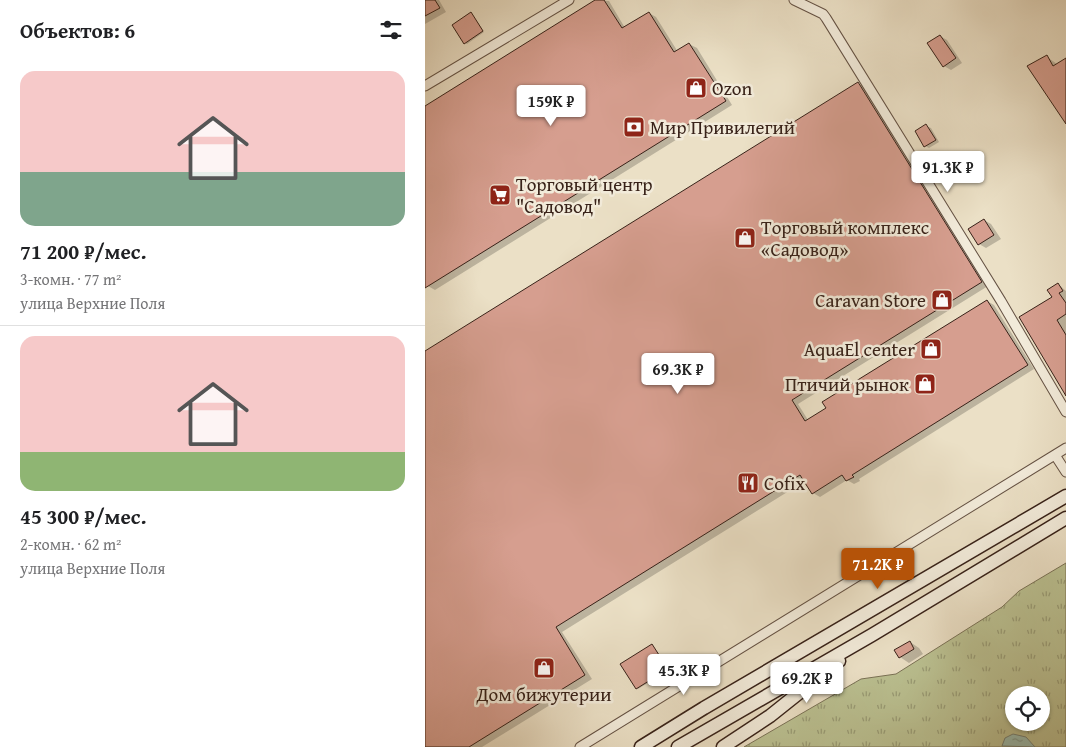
<!DOCTYPE html>
<html lang="ru">
<head>
<meta charset="utf-8">
<style>
	:root { --surface:#fff; --page:#f2f2f2; --text:#202124; --muted:#757577; --line:#e0e0e0; --accent:#b45309 }
	body { margin:0; font-family:"Gentium Book Plus",serif; background:var(--page); color:var(--text); height:100vh; display:flex; flex-direction:column; font-size:19px; white-space:nowrap }
	* { box-sizing:border-box; margin:0 }
	p { font-size:16px; color:var(--muted) }
	.icon { flex:none; width:28px; height:28px; fill:none; stroke:currentColor; stroke-width:2; stroke-linecap:round; stroke-linejoin:round }
	.map { position:relative; flex:1; overflow:hidden }
	.drawer { display:flex; flex-direction:column; background:var(--surface); width:425px }
	.drawer>* { flex:none }
	.fabs { position:absolute; left:580px; top:686px; display:grid; gap:10px }
	.fabs a { display:grid; place-items:center; width:45px; height:45px; border-radius:50%; background:var(--surface); box-shadow:0 1px 4px #0004; font-size:25px }
	.price { position:absolute; translate:-50% -42px; padding:0 11px; border-radius:5px; background:#fff; color:#222; font-size:16px; line-height:32px; filter:drop-shadow(0 1px 2px #0008) }
	.price::after { content:''; position:absolute; left:50%; top:30px; width:15px; height:11px; margin-left:-8px; background:inherit; clip-path:polygon(0 0,100% 0,50% 100%) }
	.price.on { background:var(--accent); color:#fff }
	ul { padding:0; list-style:none }
	li { display:grid; align-content:center; gap:10px; height:265px; padding:0 20px }
	li+li { border-top:1px solid var(--line) }
	li span { display:grid; place-items:center; height:155px; border-radius:15px; color:#555 }
	li>.icon { margin-inline-start:auto }
	span .icon { width:90px; height:90px; fill:#fffc; stroke-width:1 }
	li b { font-size:21px }
	h2 { display:flex; justify-content:space-between; align-items:center; height:60px; padding:0 20px; font-size:21px }
	main { display:flex; flex:1; min-height:0 }
	.map>svg:first-child { display:block }
	.park { fill:url(#park-tufts); stroke:#7a7256; fill-rule:evenodd }
	.water { fill:url(#water-ripples); stroke:#727f74 }
	.shadow { fill:#0003 }
	.building { fill:#d69e8f; stroke:#382219 }
	.lines { fill:none; stroke-linecap:round; stroke-linejoin:round }
	.street-casing { stroke:#655244; stroke-width:11 }
	.secondary-casing { stroke:#382219; stroke-width:15 }
	.street { stroke:#f2ebda; stroke-width:9 }
	.secondary { stroke:#f2ebda; stroke-width:12 }
	.labels { text-anchor:middle; dominant-baseline:central; stroke-width:5; stroke-linejoin:round; paint-order:stroke }
	.poi-label { font-size:19px; fill:#382219; stroke:#f2ebda; text-anchor:start }
</style>
</head>
<body>
<main>
<section class="drawer">
<h2>Объектов: 6<svg class="icon" aria-label="filters" viewBox="0 0 24 24"><path d="M4 7h16M4 17h16"/><circle cx="9" cy="7" r="2"/><circle cx="15" cy="17" r="2"/></svg></h2>
<ul>
<li><span style="background:linear-gradient(#f6c9c9 65%,#7fa58c 0)"><svg class="icon" aria-label="home" viewBox="0 0 24 24"><path d="M3 11l9-7 9 7M6 9v11h12V9"/></svg></span><div><b>71 200 ₽/мес.</b><p>3-комн. · 77 m²</p><p>улица Верхние Поля</p></div></li>
<li><span style="background:linear-gradient(#f6c9c9 75%,#8fb573 0)"><svg class="icon" aria-label="home" viewBox="0 0 24 24"><path d="M3 11l9-7 9 7M6 9v11h12V9"/></svg></span><div><b>45 300 ₽/мес.</b><p>2-комн. · 62 m²</p><p>улица Верхние Поля</p></div></li>
</ul>
</section>
<div class="map">
<svg width="641" height="747" viewBox="0 0 641 747">
	<defs>
		<pattern id="park-tufts" width="24" height="20" patternUnits="userSpaceOnUse" patternTransform="scale(1.25)"><rect width="24" height="20" fill="#bbc192"/><path d="M3 7l-1-3M5 7V3M7 7l1-3M15 17l-1-3M17 17v-4M19 17l1-3" fill="none" stroke="#999c76"/></pattern>
		<pattern id="water-ripples" width="26" height="14" patternUnits="userSpaceOnUse" patternTransform="scale(1.25)"><rect width="26" height="14" fill="#99bdb1"/><path d="M2 4q2-2 4 0t4 0M15 11q2-2 4 0t4 0" fill="none" stroke="#7e998f"/></pattern>
	</defs>
	<rect width="100%" height="100%" fill="#ebe0c6"/>
	<filter id="stains"><feTurbulence type="fractalNoise" baseFrequency=".004" numOctaves="4"/><feColorMatrix values="0 0 0 0 .2 0 0 0 0 .09 0 0 0 0 .02 0 0 0 .5 -.17"/></filter>
	<radialGradient id="worn" r=".72"><stop offset=".6" stop-color="#630" stop-opacity="0"/><stop offset="1" stop-color="#630" stop-opacity=".3"/></radialGradient>
	<path class="park" d="M641,563V747H319L436,679L471,674L577,607L594,591ZM589,695H616V722H589Z"/>
	<path class="water" d="M588,734L601,737L610,747L577,746L580,738Z"/>
	<path class="shadow" d="M0,0H14L21,12L0,24Z
		M172,0L184,1L200,28L224,13L231,17L253,52L264,44L272,48L307,105L10,290L3,286L0,281V107Z
		M46,13L59,32L42,44L40,43Z
		M515,36L522,40L537,63L526,70L519,66Z
		M622,57L632,64L641,59V121Z
		M434,84L441,88L563,286L373,404L383,420L562,301L569,305L609,369L434,479L435,481L429,484L422,480L395,497L388,493L380,481L137,632L167,679L57,747H0V352Z
		M501,126L506,128L514,142L504,148L500,146Z
		M559,220L566,224L576,239L561,248L554,244Z
		M633,284L641,291V393L628,298Z
		M485,642L494,648L498,654L484,663L475,657Z
		M227,645L244,670L213,689L211,688Z"/>
	<path class="building" d="M0,0H10L15,8L0,16Z
		M170,0H179L197,28L224,12L249,52L264,43L301,101L0,288V106Z
		M46,12L58,31L39,44L27,25Z
		M515,35L531,58L518,67L502,43Z
		M622,55L628,66L641,58V124L602,66Z
		M433,82L557,282L367,400L380,421L401,408L397,402L562,300L603,365L427,475L429,477L421,481L417,475L387,494L375,475L131,627L160,675L44,747H0V351Z
		M501,124L511,140L499,147L490,131Z
		M559,219L569,235L553,245L543,229Z
		M633,283L638,291L634,293L641,303V314L632,320L641,335V396L594,317L627,297L622,290Z
		M485,641L489,649L474,658L469,650Z
		M227,644L243,669L211,689L195,664Z"/>
	<g class="lines">
		<g class="street-casing">
			<path id="street" d="M369,0L398,14L401,18L576,301L641,412
				M0,86L144,0
				M630,455L641,472
				M155,747L641,448"/>
		</g>
		<g class="secondary-casing">
			<path id="secondary" d="M216,747L279,708L641,496
				M253,747L447,635L641,518
				M298,747L345,716L414,661"/>
		</g>
		<use href="#street" class="street"/>
		<use href="#secondary" class="secondary"/>
	</g>
	<defs>
		<g id="shop-square" transform="scale(1.125)"><rect x="-9" y="-9" width="18" height="18" rx="4" fill="#8f2418" stroke="#f2ebda"/><path d="M-5-2.5h2.3a2.7 3.5 0 0 1 5.4 0H5L5.5 6h-11ZM-1.5-2.5h3a1.5 2.3 0 0 0-3 0Z" fill="#fff"/></g>
		<g id="bank-square" transform="scale(1.125)"><rect x="-9" y="-9" width="18" height="18" rx="4" fill="#8f2418" stroke="#f2ebda"/><path d="M-6-4H6V4H-6ZM0-2.3a2.3 2.3 0 1 0 0 4.6a2.3 2.3 0 1 0 0-4.6Z" fill="#fff"/></g>
		<g id="supermarket-square" transform="scale(1.125)"><rect x="-9" y="-9" width="18" height="18" rx="4" fill="#8f2418" stroke="#f2ebda"/><path d="M-6-5.5h2.5l.6 2H6L4.5 2H-2.5L-4.4-4H-6ZM-1.5 3.2a1.3 1.3 0 1 0 .1 0ZM3 3.2a1.3 1.3 0 1 0 .1 0Z" fill="#fff"/></g>
		<g id="restaurant-square" transform="scale(1.125)"><rect x="-9" y="-9" width="18" height="18" rx="4" fill="#8f2418" stroke="#f2ebda"/><path d="M-5-6h1v4h1v-4h1v4h1v-4h1v5L-1.5 .5V6h-2V.5L-5-1ZM5-6V6H3V1.5H1.5Q1.5-4 5-6Z" fill="#fff"/></g>
	</defs>
	<g fill-rule="evenodd">
		<use href="#shop-square" x="271" y="88"/>
		<use href="#bank-square" x="209" y="127"/>
		<use href="#supermarket-square" x="75" y="195"/>
		<use href="#shop-square" x="320" y="238"/>
		<use href="#shop-square" x="517" y="300"/>
		<use href="#shop-square" x="506" y="349"/>
		<use href="#shop-square" x="500" y="384"/>
		<use href="#restaurant-square" x="323" y="483"/>
		<use href="#shop-square" x="119" y="668"/>
	</g>
	<g class="labels">
		<g class="poi-label">
			<text x="287" y="88">Ozon</text>
			<text x="225" y="127">Мир Привилегий</text>
			<text x="91" y="184">Торговый центр<tspan x="91" dy="22">"Садовод"</tspan></text>
			<text x="336" y="227">Торговый комплекс<tspan x="336" dy="22">«Садовод»</tspan></text>
			<text x="501" y="300" text-anchor="end">Caravan Store</text>
			<text x="490" y="349" text-anchor="end">AquaEl center</text>
			<text x="484" y="384" text-anchor="end">Птичий рынок</text>
			<text x="339" y="483">Cofix</text>
			<text x="119" y="694" text-anchor="middle">Дом бижутерии</text>
		</g>
	</g>
	<rect width="100%" height="100%" filter="url(#stains)"/>
	<rect width="100%" height="100%" fill="url(#worn)"/>
</svg>
<div class="fabs">
<a><svg class="icon" aria-label="locate" viewBox="0 0 24 24"><circle cx="12" cy="12" r="6"/><path d="M12 2v4M12 18v4M2 12h4M18 12h4"/></svg></a>
</div>
<b class="price" style="left:126px;top:127px">159K ₽</b>
<b class="price" style="left:523px;top:193px">91.3K ₽</b>
<b class="price" style="left:253px;top:395px">69.3K ₽</b>
<b class="price on" style="left:453px;top:590px">71.2K ₽</b>
<b class="price" style="left:259px;top:696px">45.3K ₽</b>
<b class="price" style="left:382px;top:704px">69.2K ₽</b>
</div>
</main>
</body>
</html>
